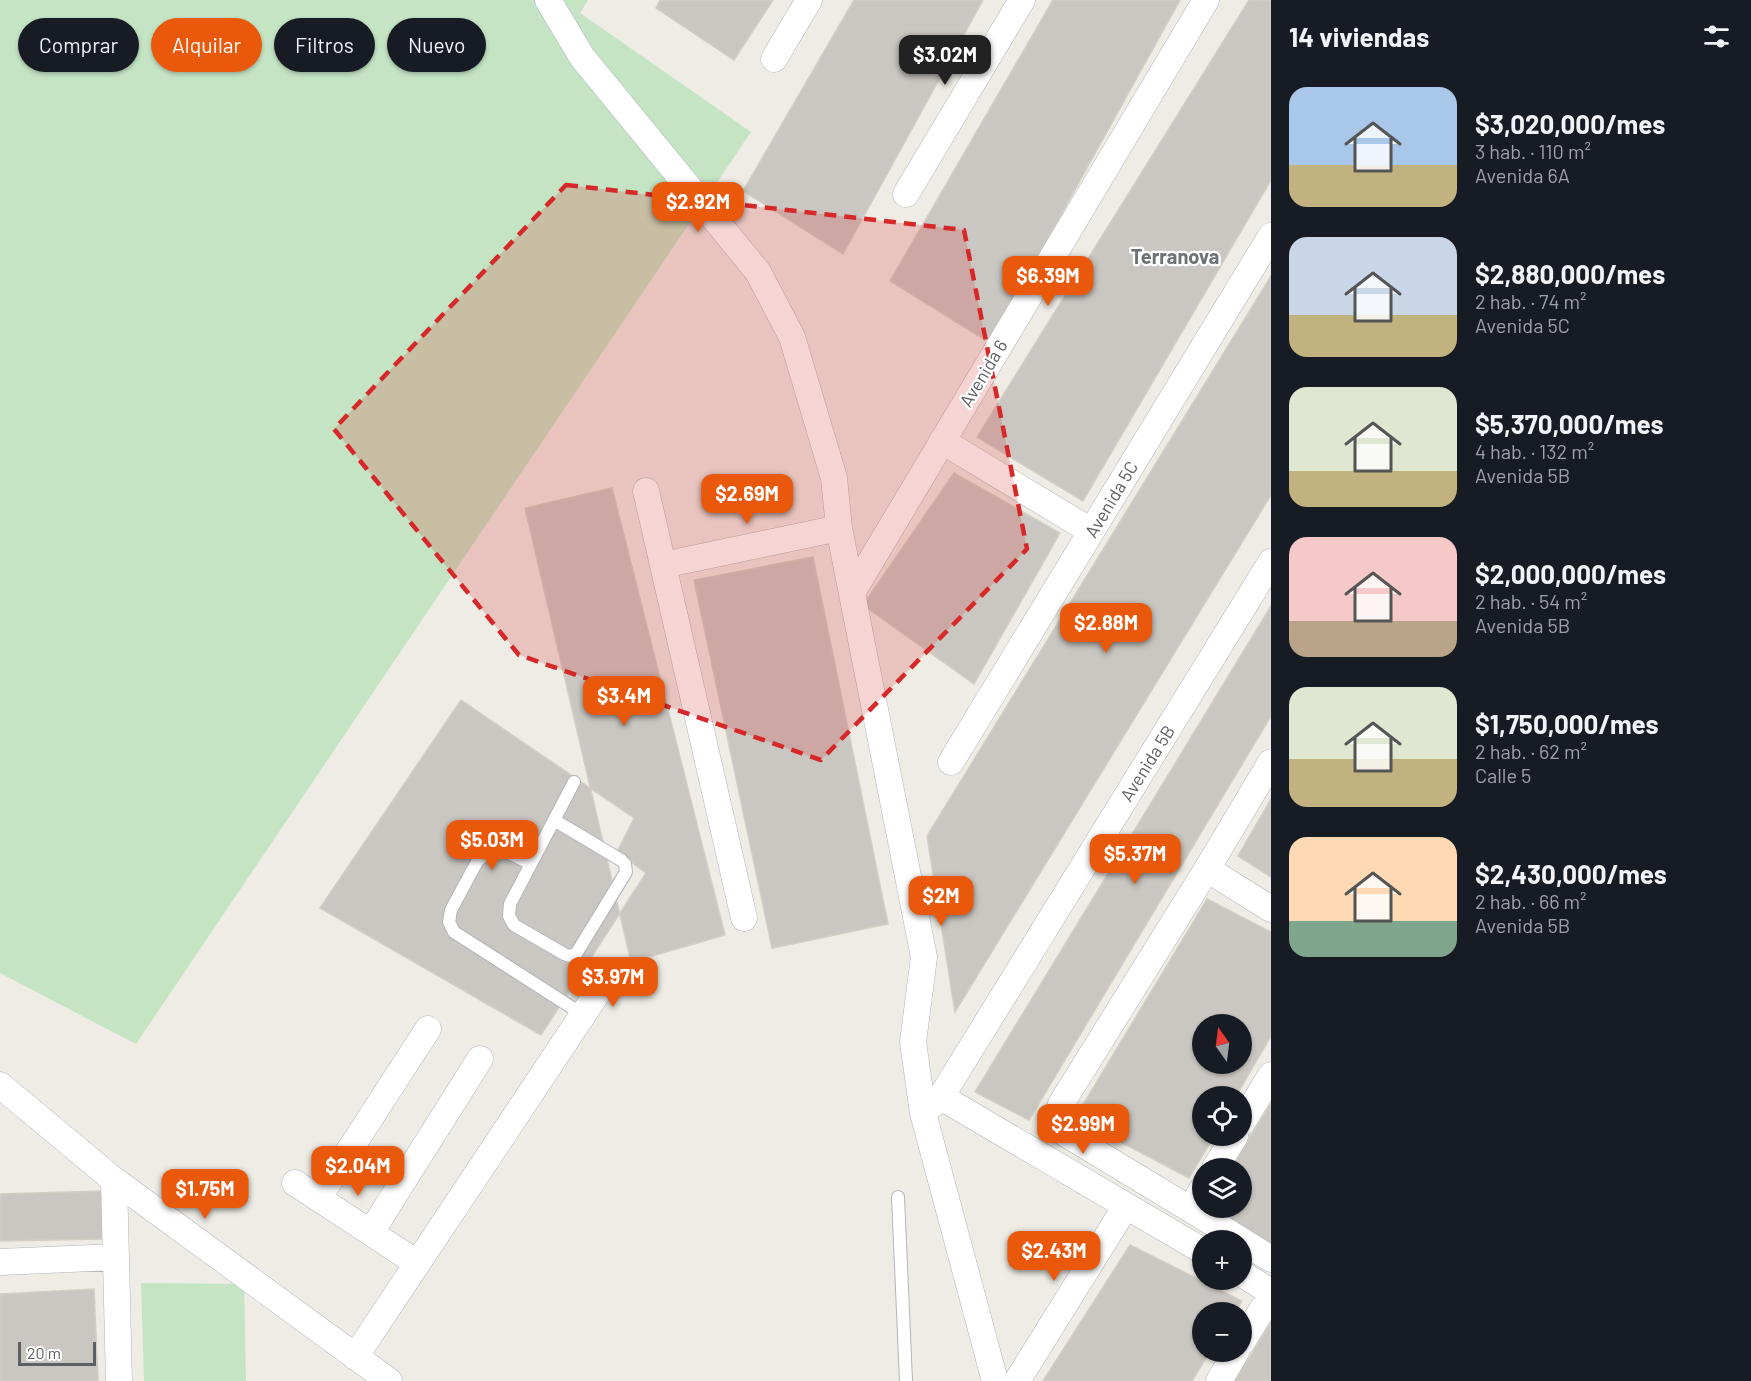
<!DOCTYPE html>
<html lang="es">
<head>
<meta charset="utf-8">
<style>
	:root { --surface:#171b24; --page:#242831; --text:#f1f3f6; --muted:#9ea1a6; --accent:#ea580c }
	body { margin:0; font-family:Barlow,sans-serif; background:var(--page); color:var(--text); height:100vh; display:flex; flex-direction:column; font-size:22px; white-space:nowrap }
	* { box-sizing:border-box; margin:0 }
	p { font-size:20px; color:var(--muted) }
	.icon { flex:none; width:33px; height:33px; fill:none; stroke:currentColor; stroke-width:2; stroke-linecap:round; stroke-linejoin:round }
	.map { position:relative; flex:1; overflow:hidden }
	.details { display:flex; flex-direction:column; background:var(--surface); width:480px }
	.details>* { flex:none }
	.guide { position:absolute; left:18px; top:18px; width:570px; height:54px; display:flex; gap:12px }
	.needle { width:39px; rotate:346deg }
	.tools { position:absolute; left:1192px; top:1014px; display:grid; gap:12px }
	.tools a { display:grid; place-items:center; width:60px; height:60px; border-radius:50%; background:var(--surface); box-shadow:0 2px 4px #0004; font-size:30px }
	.scale { position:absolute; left:18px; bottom:15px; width:78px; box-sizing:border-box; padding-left:6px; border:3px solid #5d6065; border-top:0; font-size:16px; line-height:21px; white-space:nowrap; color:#5d6065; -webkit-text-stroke:4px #fff; paint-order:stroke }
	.price { position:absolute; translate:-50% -51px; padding:0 14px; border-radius:12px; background:var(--accent); color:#fff; font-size:20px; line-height:39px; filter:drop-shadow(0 2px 3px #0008) }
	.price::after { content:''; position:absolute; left:50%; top:36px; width:18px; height:14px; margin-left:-9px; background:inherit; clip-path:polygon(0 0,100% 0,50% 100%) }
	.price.selected { background:#222; color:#fff }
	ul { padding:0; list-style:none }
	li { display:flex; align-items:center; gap:18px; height:150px; padding:0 18px }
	li span { display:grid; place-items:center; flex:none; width:168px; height:120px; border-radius:18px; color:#555 }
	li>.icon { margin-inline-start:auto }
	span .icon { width:72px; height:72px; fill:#fffc; stroke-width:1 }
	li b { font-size:26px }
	h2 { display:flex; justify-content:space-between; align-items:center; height:72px; padding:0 18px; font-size:26px }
	.chip { padding:0 21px; border-radius:27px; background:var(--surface); box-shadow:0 2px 4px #0004; font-size:21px; line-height:54px }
	.chip.selected { background:var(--accent); color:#fff }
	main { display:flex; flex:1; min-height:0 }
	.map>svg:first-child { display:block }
	.green { fill:#c4e4c4 }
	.building { fill:#cac7c2; stroke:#d3cec4; stroke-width:1.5; fill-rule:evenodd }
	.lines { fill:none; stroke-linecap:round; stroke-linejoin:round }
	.service-casing { stroke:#b2b5b9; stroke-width:14 }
	.minor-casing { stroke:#b2b5b9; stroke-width:27 }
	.service { stroke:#fff; stroke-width:12 }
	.minor { stroke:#fff; stroke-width:26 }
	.marked { fill:#d62828; fill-opacity:0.2; stroke:#d62828; stroke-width:4.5; stroke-dasharray:12 8; stroke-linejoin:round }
	.labels { text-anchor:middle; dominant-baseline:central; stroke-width:4.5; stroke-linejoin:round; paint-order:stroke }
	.street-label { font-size:18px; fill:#5d6065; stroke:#fff }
	.neighbourhood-label { font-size:20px; font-weight:bold; fill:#6e7276; stroke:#fff }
</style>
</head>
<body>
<main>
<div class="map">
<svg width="1271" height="1381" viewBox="0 0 1271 1381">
	<rect width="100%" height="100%" fill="#eeece5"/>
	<path class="green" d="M0,0H588L580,13L751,132L136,1044L0,973Z
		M141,1283L244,1284L246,1381H144Z"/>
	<path class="building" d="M660,0H773L734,60L656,8Z
		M854,0H983L843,254L743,191Z
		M1053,0H1180L990,343L890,281Z
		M1249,0H1271V180L1083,501L977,437Z
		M1271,276V495L955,1012L927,836Z
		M954,473L1060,533L974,684L863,605Z
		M612,488L725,935L631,962L525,508Z
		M813,557L888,924L772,948L694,580Z
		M1271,606V716L1029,1120L975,1092Z
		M461,700L634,818L617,852L646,873L541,1035L320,908Z
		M1271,799V877L1238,856Z
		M1207,899L1271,932V1036L1236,1096H1203V1136H1214L1189,1178L1075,1118ZM1203,1024H1242V1064H1203Z
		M1271,1103V1245L1207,1208H1242V1168H1231Z
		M102,1191V1239L0,1241V1194Z
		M1130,1245L1242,1301L1235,1312H1203V1352H1210L1192,1381H1043Z
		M94,1289L98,1381H0V1294Z
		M1270,1324L1271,1381H1235Z"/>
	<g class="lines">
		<g class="service-casing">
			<path id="service" d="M574,782L531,864L503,850L489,853L478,860L451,910L449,922L454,932L582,1014
				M531,864L510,904L509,916L514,925L564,954L569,956L576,954L626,872L625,864L621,860L554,820
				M898,1197L906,1381"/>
		</g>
		<g class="minor-casing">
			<path id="minor" d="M548,0L582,57L758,272L792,337L834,478L839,528L924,957L913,1042L923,1113L995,1381
				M774,59L809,0
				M906,194L1022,0
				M942,441L1091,531
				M646,491L744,918
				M663,565L839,528
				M853,591L1206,0
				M951,762L1271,236
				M1207,869L1271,909
				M0,1085L114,1180L389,1381
				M941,1097L1203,1251
				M923,1113L941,1097L1271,562
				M1242,1123L1271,1075
				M1215,1168L1235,1136
				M114,1180L119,1381
				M295,1183L417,1263
				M319,1197L428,1029
				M1190,1209L1203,1188
				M371,1232L480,1059
				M1241,1240L1061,1131L1058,1118L1061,1104L1207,869L1271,762
				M1242,1241L1271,1259
				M0,1262L116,1257
				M1242,1274L1271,1292
				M1242,1342L1271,1295
				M355,1357L608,977
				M1017,1381L1126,1206
				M1219,1381L1236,1352"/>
		</g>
		<use href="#service" class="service"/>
		<use href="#minor" class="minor"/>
	</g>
	<path class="marked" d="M566,185L964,230L1027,549L821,760L519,655L334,429Z"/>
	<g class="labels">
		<g class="street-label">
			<text transform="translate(983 373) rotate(-59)">Avenida 6</text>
			<text transform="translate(1111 499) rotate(-59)">Avenida 5C</text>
			<text transform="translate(1147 763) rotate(-58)">Avenida 5B</text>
		</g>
		<g class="neighbourhood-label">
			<text x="1175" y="256">Terranova</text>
		</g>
	</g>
</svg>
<div class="tools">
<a><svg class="needle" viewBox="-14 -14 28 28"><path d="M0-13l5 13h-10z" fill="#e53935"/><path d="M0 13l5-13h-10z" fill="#9ea1a6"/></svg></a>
<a><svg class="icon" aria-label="locate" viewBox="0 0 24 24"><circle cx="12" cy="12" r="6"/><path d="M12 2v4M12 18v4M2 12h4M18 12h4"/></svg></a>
<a><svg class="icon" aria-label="layers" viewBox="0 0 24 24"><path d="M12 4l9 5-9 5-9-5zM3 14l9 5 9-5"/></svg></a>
<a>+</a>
<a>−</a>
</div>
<div class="scale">20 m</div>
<b class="price selected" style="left:945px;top:86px">$3.02M</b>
<b class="price" style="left:698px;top:233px">$2.92M</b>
<b class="price" style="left:1048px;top:307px">$6.39M</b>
<b class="price" style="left:747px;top:525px">$2.69M</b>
<b class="price" style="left:1106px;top:654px">$2.88M</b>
<b class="price" style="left:624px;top:727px">$3.4M</b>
<b class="price" style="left:492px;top:871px">$5.03M</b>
<b class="price" style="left:1135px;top:885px">$5.37M</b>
<b class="price" style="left:941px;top:927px">$2M</b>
<b class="price" style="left:613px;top:1008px">$3.97M</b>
<b class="price" style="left:1083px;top:1155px">$2.99M</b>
<b class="price" style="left:358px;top:1197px">$2.04M</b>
<b class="price" style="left:205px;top:1220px">$1.75M</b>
<b class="price" style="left:1054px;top:1282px">$2.43M</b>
<div class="guide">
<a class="chip">Comprar</a>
<a class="chip selected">Alquilar</a>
<a class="chip">Filtros</a>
<a class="chip">Nuevo</a>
</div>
</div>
<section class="details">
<h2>14 viviendas<svg class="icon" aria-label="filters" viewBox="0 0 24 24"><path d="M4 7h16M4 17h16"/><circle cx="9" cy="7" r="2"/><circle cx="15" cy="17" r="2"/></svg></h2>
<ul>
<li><span style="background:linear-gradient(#a9c7e8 65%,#c2b280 0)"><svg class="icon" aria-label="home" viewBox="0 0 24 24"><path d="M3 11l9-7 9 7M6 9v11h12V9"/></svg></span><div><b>$3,020,000/mes</b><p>3 hab. · 110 m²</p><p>Avenida 6A</p></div></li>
<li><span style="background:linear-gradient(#c9d6e8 65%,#c2b280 0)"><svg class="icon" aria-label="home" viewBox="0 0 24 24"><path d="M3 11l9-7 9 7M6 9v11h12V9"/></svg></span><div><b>$2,880,000/mes</b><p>2 hab. · 74 m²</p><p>Avenida 5C</p></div></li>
<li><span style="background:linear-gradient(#dfe7d0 70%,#c2b280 0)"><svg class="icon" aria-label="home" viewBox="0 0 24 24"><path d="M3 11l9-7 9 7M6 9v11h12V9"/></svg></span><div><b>$5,370,000/mes</b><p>4 hab. · 132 m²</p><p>Avenida 5B</p></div></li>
<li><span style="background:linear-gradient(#f6c9c9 70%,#b9a48a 0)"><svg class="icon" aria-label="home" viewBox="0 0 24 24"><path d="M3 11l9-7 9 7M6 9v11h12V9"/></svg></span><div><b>$2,000,000/mes</b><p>2 hab. · 54 m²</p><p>Avenida 5B</p></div></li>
<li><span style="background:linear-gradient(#dfe7d0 60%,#c2b280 0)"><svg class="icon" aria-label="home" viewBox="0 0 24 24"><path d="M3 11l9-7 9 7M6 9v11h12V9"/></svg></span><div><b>$1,750,000/mes</b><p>2 hab. · 62 m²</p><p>Calle 5</p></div></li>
<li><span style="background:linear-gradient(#ffd9b3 70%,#7fa58c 0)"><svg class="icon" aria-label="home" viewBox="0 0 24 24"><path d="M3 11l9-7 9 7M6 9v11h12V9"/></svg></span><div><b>$2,430,000/mes</b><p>2 hab. · 66 m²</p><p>Avenida 5B</p></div></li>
</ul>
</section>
</main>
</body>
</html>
